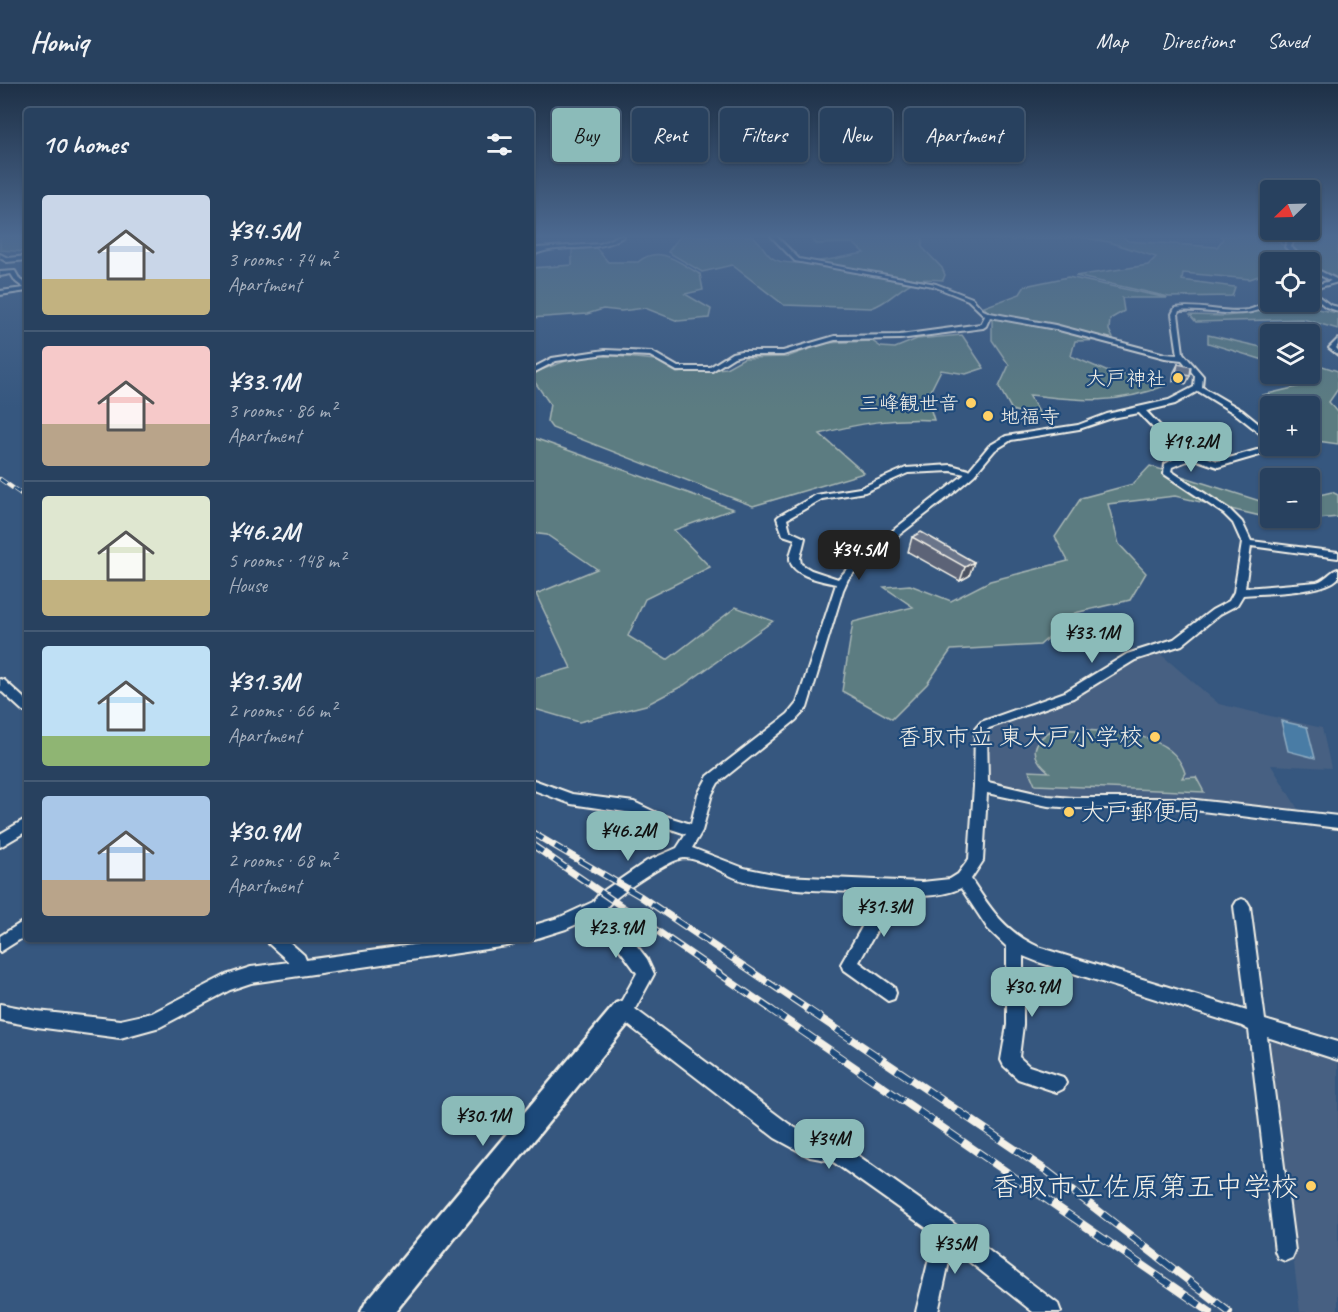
<!DOCTYPE html>
<html lang="en">
<head>
<meta charset="utf-8">
<style>
	:root { --surface:#28415f; --page:#344c68; --text:#f1f3f6; --muted:#a5afbd; --line:#445a74; --accent:#8bbbb9 }
	body { margin:0; font-family:Caveat,"Klee One",sans-serif; background:var(--page); color:var(--text); height:100vh; display:flex; flex-direction:column; font-size:22px; white-space:nowrap }
	* { box-sizing:border-box; margin:0 }
	p { font-size:20px; color:var(--muted) }
	.icon { flex:none; width:33px; height:33px; fill:none; stroke:currentColor; stroke-width:2; stroke-linecap:round; stroke-linejoin:round }
	.map { position:relative; flex:1; overflow:hidden }
	.drawer { position:absolute; left:24px; top:24px; width:510px; height:834px; display:flex; flex-direction:column; background:var(--surface); border-radius:6px; box-shadow:0 2px 4px #0004,0 0 0 2px var(--line) }
	.drawer>* { flex:none }
	.banner { position:absolute; left:552px; top:24px; width:570px; height:54px; display:flex; gap:12px }
	.needle { width:39px; rotate:247deg }
	.controls { position:absolute; left:1260px; top:96px; display:grid; gap:12px }
	.controls a { display:grid; place-items:center; width:60px; height:60px; border-radius:6px; background:var(--surface); box-shadow:0 2px 4px #0004,0 0 0 2px var(--line); font-size:30px }
	.price { position:absolute; translate:-50% -51px; padding:0 14px; border-radius:12px; background:var(--accent); color:#111; font-size:20px; line-height:39px; filter:drop-shadow(0 2px 3px #0008) }
	.price::after { content:''; position:absolute; left:50%; top:36px; width:18px; height:14px; margin-left:-9px; background:inherit; clip-path:polygon(0 0,100% 0,50% 100%) }
	.price.current { background:#222; color:#fff }
	ul { padding:0; list-style:none }
	li { display:flex; align-items:center; gap:18px; height:150px; padding:0 18px }
	li+li { border-top:2px solid var(--line) }
	li span { display:grid; place-items:center; flex:none; width:168px; height:120px; border-radius:6px; color:#555 }
	li>.icon { margin-inline-start:auto }
	span .icon { width:72px; height:72px; fill:#fffc; stroke-width:1 }
	li b { font-size:26px }
	h2 { display:flex; justify-content:space-between; align-items:center; height:72px; padding:0 18px; font-size:26px }
	.chip { padding:0 21px; border-radius:6px; background:var(--surface); box-shadow:0 2px 4px #0004,0 0 0 2px var(--line); font-size:21px; line-height:54px }
	.chip.current { background:var(--accent); color:#111 }
	header { display:flex; align-items:center; gap:36px; box-sizing:border-box; height:84px; padding:0 30px; background:var(--surface); border-bottom:2px solid var(--line) }
	header strong { font-size:28px }
	nav { display:flex; gap:33px; margin-inline-start:auto; font-size:21px }
	.map>svg:first-child { display:block }
	.built { fill:#466082 }
	.green { fill:#5b7c81; stroke:#a8b6b4; stroke-width:1.5 }
	.water { fill:#487ba5; stroke:#8daac0; stroke-width:1.5 }
	.lines { fill:none; stroke-linecap:round; stroke-linejoin:round }
	.minor-casing { stroke:#f4f1e8; stroke-width:4 }
	.major-casing { stroke:#f4f1e8; stroke-width:5 }
	.minor { fill:#1f4a7a; fill-rule:evenodd }
	.major { fill:#1f4a7a; fill-rule:evenodd }
	.rail-far2-casing { stroke:#f4f1e8; stroke-width:4.5 }
	.rail-far1-casing { stroke:#f4f1e8; stroke-width:7 }
	.rail-casing { stroke:#f4f1e8; stroke-width:8 }
	.rail-far2 { stroke:#1f4a7a; stroke-width:3; stroke-dasharray:8; stroke-linecap:butt }
	.rail-far1 { stroke:#1f4a7a; stroke-width:4.5; stroke-dasharray:14; stroke-linecap:butt }
	.rail { stroke:#1f4a7a; stroke-width:6; stroke-dasharray:18; stroke-linecap:butt }
	.wall { fill:#5c6477; stroke:#f4f1e8; stroke-width:1.5 }
	.shaded-wall { fill:#4b5161; stroke:#f4f1e8; stroke-width:1.5 }
	.building { fill:#6b748a; stroke:#f4f1e8; stroke-width:1.5 }
	.poi-dot { fill:#ffd166; stroke:#1f4a7a; stroke-width:2 }
	.labels { text-anchor:middle; dominant-baseline:central; stroke-width:4.5; stroke-linejoin:round; paint-order:stroke }
	.far-poi-label { font-size:20px; fill:#f4f1e8; stroke:#1f4a7a; text-anchor:end }
	.poi-label { font-size:24px; fill:#f4f1e8; stroke:#1f4a7a; text-anchor:end }
	.near-poi-label { font-size:28px; fill:#f4f1e8; stroke:#1f4a7a; text-anchor:end }
</style>
</head>
<body>
<header>
<strong>Homiq</strong>
<nav><a>Map</a><a>Directions</a><a>Saved</a></nav>
</header>
<div class="map">
<svg width="1338" height="1228" viewBox="0 0 1338 1228">
	<rect width="100%" height="100%" fill="#36577f"/>
	<filter id="ink" filterUnits="userSpaceOnUse"><feTurbulence type="fractalNoise" baseFrequency=".0167" numOctaves="2"/><feDisplacementMap in="SourceGraphic" scale="12" xChannelSelector="R" yChannelSelector="G"/><feConvolveMatrix kernelMatrix="1 2 1 2 8 2 1 2 1" color-interpolation-filters="sRGB"/></filter>
	<g filter="url(#ink)">
		<path class="built" d="M1158,568L1219,620L1322,644L1331,684L1271,681L1301,730L1173,711L1169,714L1072,716L1048,712L988,697L987,647L999,640L1078,612L1128,581Z
			M1275,955L1338,975V1228H1300L1267,962Z"/>
		<path class="green" d="M0,152H27V168L0,166Z
			M680,152H753C761,158 764,167 771,173C787,187 843,173 864,169L853,159L816,160L810,152H915L923,154L922,163L942,184L945,191L943,196C935,196 925,194 918,196C900,202 889,219 871,224L784,221L732,181L702,188L668,168Z
			M988,152H1122L1128,157L1217,163L1223,155L1221,152H1274L1282,161L1310,157L1311,152H1338V194L1310,183V178H1270V188L1250,195L1183,189L1182,196L1235,203L1232,212L1169,213L1075,192L1148,181L1156,173L1109,158L1079,153L998,156Z
			M596,164L608,178H638C660,160 679,179 700,190L703,206L685,210L711,225L709,234L678,237L645,224L621,227L603,225L587,230L531,234V184L572,181V166Z
			M1068,193L1167,214H1122L1124,227L1110,235L1109,246L1114,256L1075,257L1071,272L1106,287L1167,301C1116,321 1082,317 1029,311L1043,335L1012,326L999,303L1009,281L992,256V233L984,223L1020,210L1025,202Z
			M1302,222L1338,229V245L1303,235L1196,238L1190,231L1226,232Z
			M962,251L984,284L966,290L941,286L927,314L934,336C893,334 859,339 820,350L864,389L753,422L552,344L547,337L550,320L532,294L535,288L580,272H615L655,276L677,289L726,284L744,274L787,273L825,259L872,257L881,263L895,264L917,255Z
			M1208,251L1270,265V278L1208,259Z
			M1310,278L1338,287V305L1329,318L1338,328V360L1310,356V349L1317,342L1310,336V322H1291L1263,311L1305,301L1309,290H1307H1310Z
			M531,353L733,425L674,446L710,483L645,515L628,552L667,576L736,523L773,537L684,601L646,621L579,638L531,624V595L571,584L536,510L597,485L547,451L531,449Z
			M1150,382L1263,418H1270V434H1310V413L1332,408L1338,411V433L1286,438L1175,412L1108,420L1119,460L1146,489L1130,516L1075,529L1040,561L951,566L927,600L892,635L842,607L853,538L913,523L884,503L910,501L951,517L990,497L1068,477L1055,453L1081,414L1133,400Z
			M1054,645C1094,648 1171,641 1185,689L1182,694L1196,693L1204,708L1035,701L1029,687L1049,688C1028,671 1032,657 1054,645Z"/>
		<path class="water" d="M1281,637L1307,643L1315,674L1288,667Z"/>
		<g class="lines">
			<g class="minor-casing">
				<path id="minor" d="M618,152H624C596,172 560,157 531,172V168L537,164L600,160Z
					M771,152H776L799,175L936,200L972,214L983,226L990,229L1055,241L1165,270L1178,271L1172,230L1175,224C1199,220 1224,230 1248,226C1256,224 1263,220 1270,216L1274,218C1246,239 1212,224 1179,227L1178,230L1183,269L1203,292L1202,303L1243,327L1270,349V355H1267L1237,331L1198,307L1175,320L1146,327L1183,366L1218,377L1264,364L1270,360L1277,362L1270,368L1218,383L1188,373L1187,377L1172,383L1171,387L1230,426L1242,438L1251,457L1338,468V474L1251,462L1245,504L1317,498C1327,495 1330,487 1338,485V494C1325,509 1264,509 1243,511L1237,521L1220,530L1182,561L1135,576L1073,614L989,644L987,646L988,698L1048,712L1074,714H1178L1338,732V744L1178,724H1074L1048,722L987,709L983,777L971,795C992,827 1005,848 1041,864L1247,927L1234,822L1237,817L1242,815L1247,817L1250,822L1265,936L1338,958V976L1267,953L1295,1167L1292,1174L1285,1177L1278,1174L1275,1167L1249,946L1242,942L1038,878L1023,872V941L1019,973L1029,982L1063,993L1066,999L1063,1005L1057,1008L1018,995L1004,982L1001,976L1007,941V863L988,845L961,804C934,817 897,810 868,809L878,844L859,878L894,903L896,909L894,915L888,917L843,885L841,880L862,843L853,808C817,806 780,806 744,797C726,792 702,774 684,774C670,775 616,811 607,823L647,875L654,890L635,925L789,1040L813,1055L843,1061L953,1139L1058,1220L1061,1228H1033L952,1164L938,1228H916L935,1150L832,1077L810,1073L775,1054L618,933L616,927L637,889L595,832L566,845L531,856L528,855H531V842L558,834L593,818L599,810L647,777L677,764L686,750L650,738L632,729L571,720L531,705V695L572,710L634,718L659,730L691,740L698,710L708,692L788,630L797,619L836,500C823,497 791,492 790,475C790,469 794,461 795,455L783,451L777,434L779,432L816,411L860,404L906,384L951,381L969,386L989,362L1006,352L1078,341L1107,330L1169,316L1194,303L1195,292L1182,276L1165,274L1055,245L990,233L986,242L983,244L900,255L835,256L783,271H741L734,273L712,287H677L650,272L605,270L556,277L531,290V285L552,274L605,266L652,268L678,283H710L732,269L741,267H783L835,252L900,251L981,240L985,232L968,216L933,202L795,177ZM1139,329L1180,372L1165,380L1164,390L1224,430L1233,439L1242,459L1234,508L1229,517L1212,526L1174,555L1127,570L1065,608L981,638L975,645L974,702L969,775L958,790L950,795L922,798L783,792L744,784L692,764L702,747L712,710L718,699L796,636L807,624L843,506L848,495L864,478L952,410L974,391L995,366L1005,360L1011,356L1079,345L1112,334ZM951,387L965,390L858,474L838,495L811,486L801,480L800,474L805,454L790,447L787,435L822,415L865,408L908,389Z
					M1290,152H1295L1291,163L1298,170L1300,178H1296L1293,171L1285,163Z
					M0,170L8,174L27,172V176L7,178L0,174Z
					M1310,182L1338,196V198L1310,206V202L1331,197L1310,186Z
					M15,187L20,196L27,200V207L0,211V207L24,204L16,198L11,190L0,192V188Z
					M1310,206L1330,221L1338,223V227L1326,223L1310,210Z
					M1338,255V261L1336,264L1338,266V271L1329,264Z
					M0,595L4,596L27,617V628L23,627L0,606Z
					M27,734V747L0,763V750Z
					M27,835V851L0,868V852Z
					M267,855H286L304,871L306,876L455,855H515L513,860L507,862L251,899L230,906L160,943L120,954L37,943L0,936V920L37,927L120,936L152,929L226,891L251,883L289,878L269,860Z"/>
			</g>
			<g class="major-casing">
				<path id="major" d="M624,916L632,919L636,927L632,935L395,1228H361L366,1218L616,919Z"/>
			</g>
			<use href="#minor" class="minor"/>
			<use href="#major" class="major"/>
			<g class="rail-far2-casing">
				<path id="rail-far2" d="M0,395L27,414"/>
			</g>
			<g class="rail-far1-casing">
				<path id="rail-far1" d="M531,748L640,812L809,926
					M531,760L772,926"/>
			</g>
			<g class="rail-casing">
				<path id="rail" d="M770,925L1210,1228
					M807,925L1047,1087L1229,1228"/>
			</g>
			<use href="#rail-far2" class="rail-far2"/>
			<use href="#rail-far1" class="rail-far1"/>
			<use href="#rail" class="rail"/>
		</g>
		<path class="wall" d="M1178,280L1190,292L1186,300L1173,297L1174,288Z
			M912,453L974,478L969,492L960,497L908,468Z"/>
		<path class="shaded-wall" d="M974,478L969,492L960,497L965,483Z"/>
		<path class="building" d="M1178,280L1191,283L1190,292L1176,289Z
			M921,448L974,478L965,483L912,453Z"/>
	</g>
	<linearGradient id="sky" x2="0" y2="1"><stop stop-color="#1e3046"/><stop offset="0.47" stop-color="#4c6990"/><stop offset="1" stop-color="#4c6990" stop-opacity="0"/></linearGradient>
	<rect width="1338" height="324" fill="url(#sky)"/>
	<g class="poi-dot">
		<circle cx="1178" cy="294" r="6"/>
		<circle cx="971" cy="319" r="6"/>
		<circle cx="988" cy="332" r="6"/>
		<circle cx="1155" cy="653" r="6"/>
		<circle cx="1069" cy="728" r="6"/>
		<circle cx="1311" cy="1102" r="6"/>
	</g>
	<g class="labels">
		<g class="far-poi-label">
			<text x="1166" y="294">大戸神社</text>
			<text x="959" y="319">三峰観世音</text>
			<text x="1000" y="332" text-anchor="start">地福寺</text>
		</g>
		<g class="poi-label">
			<text x="1143" y="653">香取市立 東大戸小学校</text>
			<text x="1081" y="728" text-anchor="start">大戸郵便局</text>
		</g>
		<g class="near-poi-label">
			<text x="1299" y="1102">香取市立佐原第五中学校</text>
		</g>
	</g>
</svg>
<div class="controls">
<a><svg class="needle" viewBox="-14 -14 28 28"><path d="M0-13l5 13h-10z" fill="#e53935"/><path d="M0 13l5-13h-10z" fill="#a5afbd"/></svg></a>
<a><svg class="icon" aria-label="locate" viewBox="0 0 24 24"><circle cx="12" cy="12" r="6"/><path d="M12 2v4M12 18v4M2 12h4M18 12h4"/></svg></a>
<a><svg class="icon" aria-label="layers" viewBox="0 0 24 24"><path d="M12 4l9 5-9 5-9-5zM3 14l9 5 9-5"/></svg></a>
<a>+</a>
<a>−</a>
</div>
<b class="price" style="left:1191px;top:389px">¥19.2M</b>
<b class="price current" style="left:859px;top:497px">¥34.5M</b>
<b class="price" style="left:1092px;top:580px">¥33.1M</b>
<b class="price" style="left:628px;top:778px">¥46.2M</b>
<b class="price" style="left:884px;top:854px">¥31.3M</b>
<b class="price" style="left:616px;top:875px">¥23.9M</b>
<b class="price" style="left:1032px;top:934px">¥30.9M</b>
<b class="price" style="left:483px;top:1063px">¥30.1M</b>
<b class="price" style="left:829px;top:1086px">¥34M</b>
<b class="price" style="left:955px;top:1191px">¥35M</b>
<div class="banner">
<a class="chip current">Buy</a>
<a class="chip">Rent</a>
<a class="chip">Filters</a>
<a class="chip">New</a>
<a class="chip">Apartment</a>
</div>
<section class="drawer">
<h2>10 homes<svg class="icon" aria-label="filters" viewBox="0 0 24 24"><path d="M4 7h16M4 17h16"/><circle cx="9" cy="7" r="2"/><circle cx="15" cy="17" r="2"/></svg></h2>
<ul>
<li><span style="background:linear-gradient(#c9d6e8 70%,#c2b280 0)"><svg class="icon" aria-label="home" viewBox="0 0 24 24"><path d="M3 11l9-7 9 7M6 9v11h12V9"/></svg></span><div><b>¥34.5M</b><p>3 rooms · 74 m²</p><p>Apartment</p></div></li>
<li><span style="background:linear-gradient(#f6c9c9 65%,#b9a48a 0)"><svg class="icon" aria-label="home" viewBox="0 0 24 24"><path d="M3 11l9-7 9 7M6 9v11h12V9"/></svg></span><div><b>¥33.1M</b><p>3 rooms · 86 m²</p><p>Apartment</p></div></li>
<li><span style="background:linear-gradient(#dfe7d0 70%,#c2b280 0)"><svg class="icon" aria-label="home" viewBox="0 0 24 24"><path d="M3 11l9-7 9 7M6 9v11h12V9"/></svg></span><div><b>¥46.2M</b><p>5 rooms · 148 m²</p><p>House</p></div></li>
<li><span style="background:linear-gradient(#bfe0f5 75%,#8fb573 0)"><svg class="icon" aria-label="home" viewBox="0 0 24 24"><path d="M3 11l9-7 9 7M6 9v11h12V9"/></svg></span><div><b>¥31.3M</b><p>2 rooms · 66 m²</p><p>Apartment</p></div></li>
<li><span style="background:linear-gradient(#a9c7e8 70%,#b9a48a 0)"><svg class="icon" aria-label="home" viewBox="0 0 24 24"><path d="M3 11l9-7 9 7M6 9v11h12V9"/></svg></span><div><b>¥30.9M</b><p>2 rooms · 68 m²</p><p>Apartment</p></div></li>
</ul>
</section>
</div>
</body>
</html>
